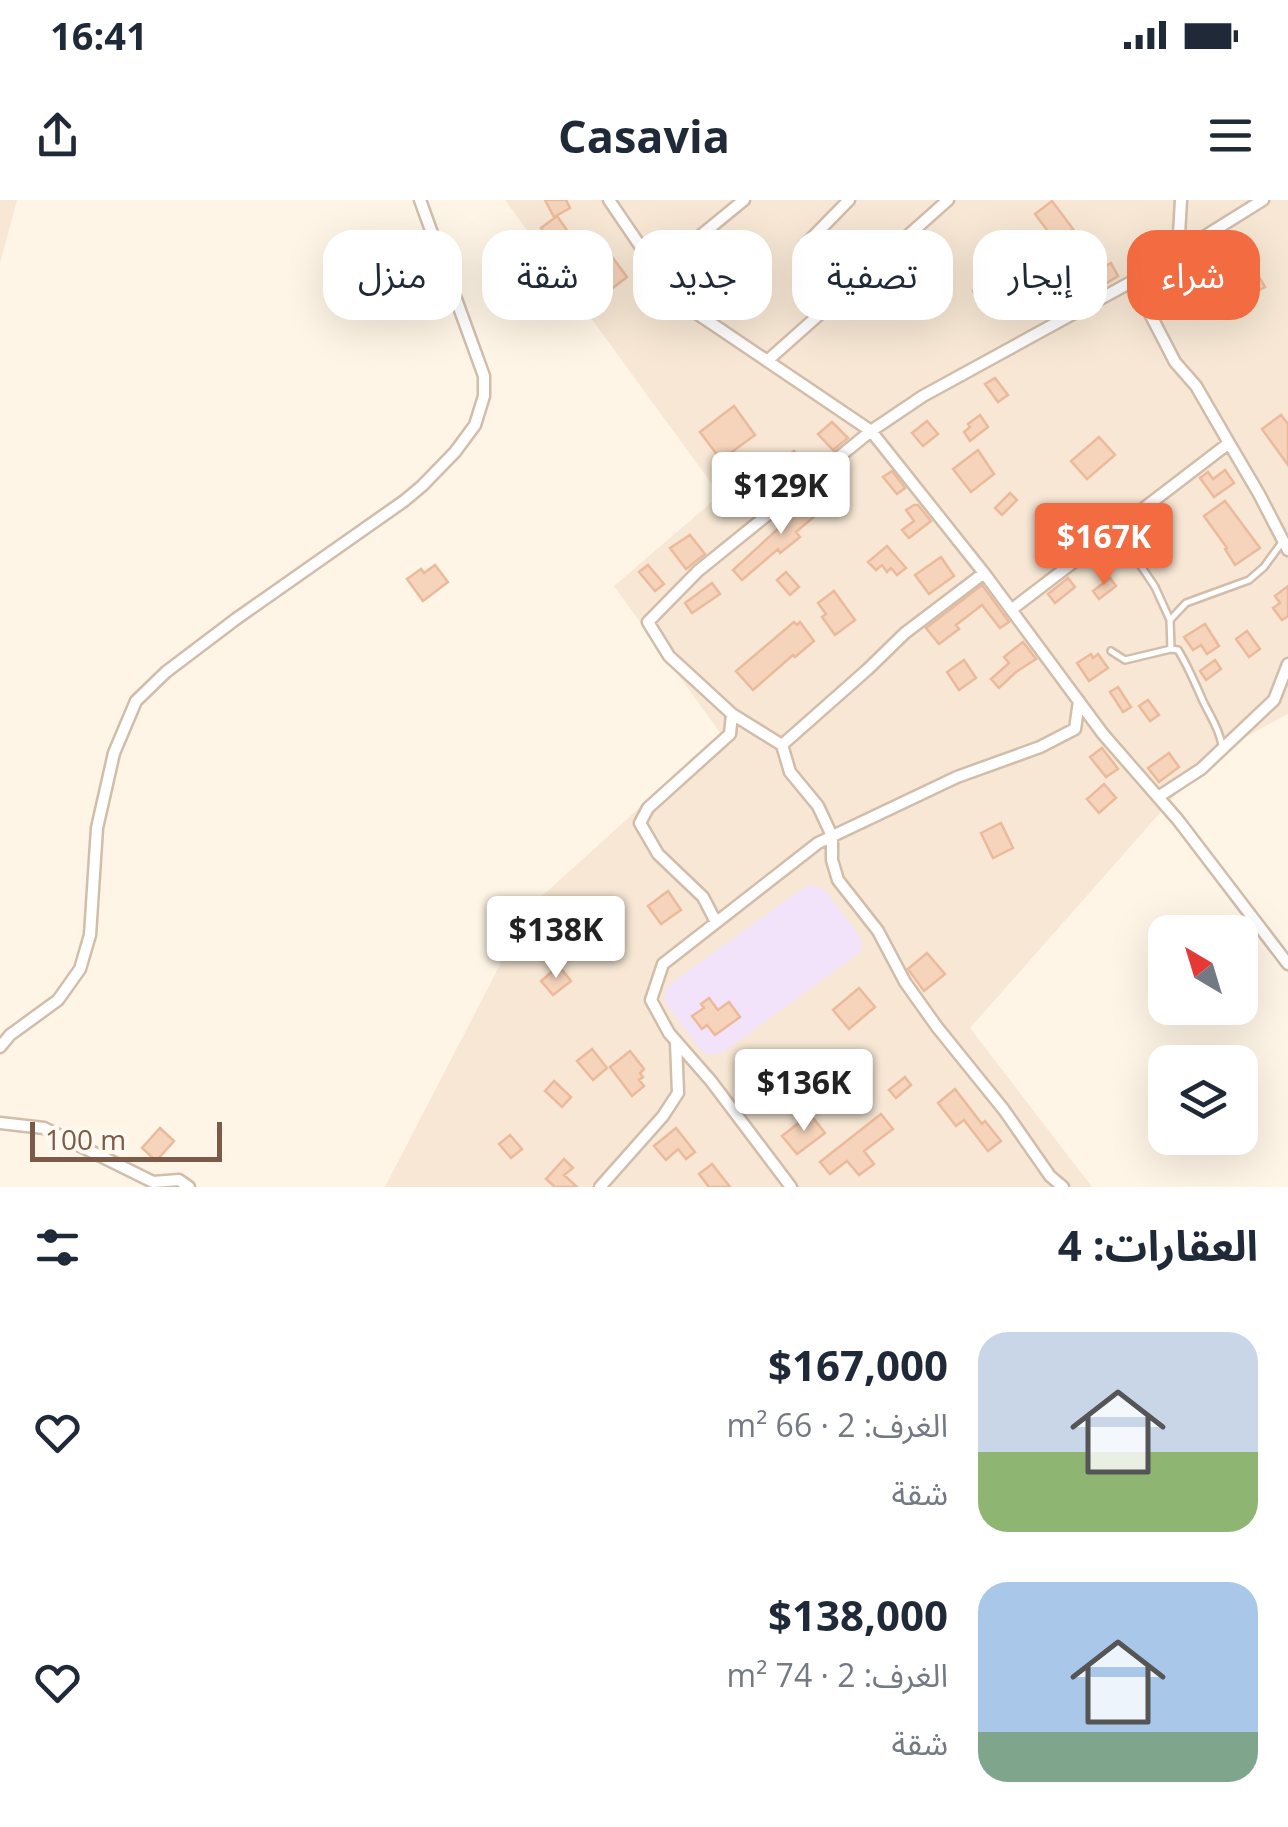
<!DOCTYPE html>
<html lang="ar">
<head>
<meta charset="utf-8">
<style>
	:root { --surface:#fff; --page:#f6f6f7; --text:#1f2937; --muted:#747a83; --accent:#f36b41 }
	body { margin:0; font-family:"Open Sans","Noto Sans Arabic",sans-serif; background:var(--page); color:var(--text); direction:rtl; height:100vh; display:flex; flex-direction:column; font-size:38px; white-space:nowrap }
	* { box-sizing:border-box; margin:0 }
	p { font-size:32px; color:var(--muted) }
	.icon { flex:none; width:55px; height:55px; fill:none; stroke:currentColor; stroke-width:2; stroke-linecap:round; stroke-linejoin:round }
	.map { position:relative; height:987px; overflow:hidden; direction:ltr }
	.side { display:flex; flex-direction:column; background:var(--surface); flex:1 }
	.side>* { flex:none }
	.guide { position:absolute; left:30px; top:30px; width:1230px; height:90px; direction:rtl; display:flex; gap:20px }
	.needle { width:65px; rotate:322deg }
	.buttons { position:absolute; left:1148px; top:715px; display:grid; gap:20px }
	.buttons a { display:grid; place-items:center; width:110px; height:110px; border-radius:20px; background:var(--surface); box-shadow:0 10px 40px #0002; font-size:50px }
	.scale { position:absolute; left:30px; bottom:25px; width:192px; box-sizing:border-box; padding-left:10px; border:5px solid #7b5b48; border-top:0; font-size:28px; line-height:35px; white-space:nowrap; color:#7b5b48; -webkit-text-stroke:8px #fff9ef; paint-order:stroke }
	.price { position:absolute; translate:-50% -85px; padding:0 22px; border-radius:10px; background:#fff; color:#222; font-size:32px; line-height:65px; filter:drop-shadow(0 2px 5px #0008) }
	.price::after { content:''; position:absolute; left:50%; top:60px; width:30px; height:22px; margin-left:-15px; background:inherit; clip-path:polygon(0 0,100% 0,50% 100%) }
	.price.selected { background:var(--accent); color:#fff }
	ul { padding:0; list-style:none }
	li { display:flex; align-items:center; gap:30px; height:250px; padding:0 30px }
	li span { display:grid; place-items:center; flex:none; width:280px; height:200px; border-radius:30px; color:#555 }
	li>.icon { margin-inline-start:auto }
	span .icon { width:120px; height:120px; fill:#fffc; stroke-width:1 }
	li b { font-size:42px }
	h2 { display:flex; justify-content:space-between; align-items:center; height:120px; padding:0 30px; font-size:42px }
	.chip { padding:0 35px; border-radius:30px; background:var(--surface); box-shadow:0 10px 40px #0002; font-size:35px; line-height:90px }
	.chip.selected { background:var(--accent); color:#fff }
	.status { display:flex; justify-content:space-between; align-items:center; height:70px; padding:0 50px; background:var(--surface); direction:ltr }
	.status svg { height:28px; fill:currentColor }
	header { display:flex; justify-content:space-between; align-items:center; height:130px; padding:0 30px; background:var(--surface); font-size:45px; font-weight:700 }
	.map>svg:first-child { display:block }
	.residential { fill:#f7e7d4 }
	.education { fill:#f2e3fb }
	.building { fill:#f6d4bb; stroke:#ebba9a; stroke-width:2.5 }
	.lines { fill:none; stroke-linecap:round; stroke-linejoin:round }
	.service-casing { stroke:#d2bdaa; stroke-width:10 }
	.minor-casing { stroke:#d2bdaa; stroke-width:15 }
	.service { stroke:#fff; stroke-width:5 }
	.minor { stroke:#fff; stroke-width:10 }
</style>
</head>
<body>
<div class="status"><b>16:41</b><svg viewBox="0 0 49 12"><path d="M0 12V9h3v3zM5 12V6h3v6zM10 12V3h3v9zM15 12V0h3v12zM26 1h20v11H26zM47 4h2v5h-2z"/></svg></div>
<header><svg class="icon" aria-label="menu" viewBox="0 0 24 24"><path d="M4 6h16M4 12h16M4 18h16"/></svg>Casavia<svg class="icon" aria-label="share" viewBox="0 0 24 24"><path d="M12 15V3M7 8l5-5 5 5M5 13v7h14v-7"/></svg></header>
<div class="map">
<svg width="1288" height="987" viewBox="0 0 1288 987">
	<rect width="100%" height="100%" fill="#fef5e6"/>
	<path class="residential" d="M0,0H17L0,63Z
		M505,0H1288V514L1211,555L970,828L1092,987H385L530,707L721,534L614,386L720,295Z"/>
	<path class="education" d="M807,685L820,687L825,690L860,737L862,747L859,753L722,853L708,855L702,852L665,802V791L670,784Z"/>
	<path class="building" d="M545,0H566L570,8L554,17Z
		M1052,1L1073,29L1056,42L1035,14Z
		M557,16L576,43L560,54L541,28Z
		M521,51L534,69L512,85L499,67Z
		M610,54L627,77L600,98L583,75Z
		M1213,54L1229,79L1252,65L1265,87L1228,106L1223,98L1220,100L1211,83L1199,91L1185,69L1199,59L1201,62Z
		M1111,63L1118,76L1102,86L1094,73Z
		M994,79L1006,97L986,110L973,91Z
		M737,83L750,100L728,118L714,101Z
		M995,178L1008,195L998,202L985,184Z
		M734,206L755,235L721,260L700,232Z
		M980,215L988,227L970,241L964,232L970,227L968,224Z
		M1281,215L1288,224V265L1262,229Z
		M927,221L938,234L923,246L912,233Z
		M832,222L848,238L833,250L818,234Z
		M1099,237L1115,255L1087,279L1071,261Z
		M978,250L994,274L971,292L953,269Z
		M794,251L809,270L797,279L782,260Z
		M1225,270L1234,283L1214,297L1200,278L1208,272L1213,279Z
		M892,271L905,288L897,294L883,277Z
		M760,279L775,298L758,312L743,292Z
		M817,293L824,301L820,305L823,309L796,332L800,337L780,353L778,349L742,380L733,370Z
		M1010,293L1017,300L1002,315L995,308Z
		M1225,301L1260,348L1235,365L1225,349L1227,348L1204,316Z
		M914,305H918L931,321L909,338L902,330L914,321L906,310Z
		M690,335L705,354L686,369L670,348Z
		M887,346L906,368L897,375L891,368L887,372L882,365L876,370L868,362Z
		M941,357L954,376L929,394L915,375Z
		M435,365L448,382L423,401L407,379L421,369L424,373Z
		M648,365L664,384L655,391L639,372Z
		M786,372L799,387L790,395L777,380Z
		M1068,378L1075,387L1055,403L1048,394Z
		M1110,378L1116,386L1099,399L1093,391Z
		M712,383L720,394L692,413L685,403Z
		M982,385L1009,422L1000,428L982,405L956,425L959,429L939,444L926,428Z
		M1288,386V416L1282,420L1273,408L1280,403L1275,396Z
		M834,391L855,420L835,435L822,417L826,414L818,403Z
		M794,422L797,425L800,422L814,441L795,457L793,455L753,490L736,471Z
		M1205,424L1219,446L1207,454L1201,445L1193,450L1184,437Z
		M1247,431L1260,449L1249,457L1236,439Z
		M1023,442L1036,459L1016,472L999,488L991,479L1009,463L1004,457Z
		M1091,454L1093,458L1098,454L1108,468L1089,481L1077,463Z
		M964,460L976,478L959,490L947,472Z
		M1215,460L1221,469L1206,480L1200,471Z
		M1118,487L1131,507L1123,512L1110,492Z
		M1148,500L1159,515L1150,521L1139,506Z
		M1102,548L1118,569L1106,577L1090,557Z
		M1169,553L1179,567L1159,582L1148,568Z
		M1104,584L1116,598L1099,613L1087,599Z
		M1001,623L1013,648L993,658L981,633Z
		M668,691L681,710L661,724L648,706Z
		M927,753L945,774L924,791L908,769Z
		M559,766L571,781L553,795L541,781Z
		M859,788L875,807L849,829L833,810Z
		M709,798L718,810L729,802L740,817L715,835L707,825L702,829L692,816L704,808L701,804Z
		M592,849L607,868L593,880L577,861Z
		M630,851L644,869L640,873L643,877L639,880L644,886L632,896L610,867Z
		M772,866L788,887L778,895L771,886L767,889L757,877Z
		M905,877L911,885L896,898L889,890Z
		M554,881L571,897L562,907L545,891Z
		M955,889L982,924L985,921L1001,941L988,951L964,920L956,926L938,903Z
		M810,914L825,933L797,954L782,936Z
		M881,914L893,929L864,951L874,964L859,975L847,961L830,974L820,962Z
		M160,928L174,941L156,961L142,948Z
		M676,928L695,952L686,959L678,949L666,960L654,946Z
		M510,935L522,949L511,958L499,944Z
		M564,959L573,968L564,975L577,987H555L546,979Z
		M712,964L730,987H709L699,974Z"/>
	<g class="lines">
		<g class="service-casing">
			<path id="service" d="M1105,338L1139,363L1155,387L1170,420L1171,449
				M1170,420L1186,403L1249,380L1264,367L1283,341
				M1111,451L1125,460L1171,449L1178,450C1188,466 1195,483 1203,501C1210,516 1219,528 1222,545"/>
		</g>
		<g class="minor-casing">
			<path id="minor" d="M609,0L677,100L871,231L984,373L1103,534L1178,620L1288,764
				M1178,52L1181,0
				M656,72L744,0
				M1133,81L1263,0
				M830,107L806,72L804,46L849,0
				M767,161L948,0
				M1011,410L1229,243L1259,294L1288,350
				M732,514L782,545L868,469L905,433L984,373
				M782,545L790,572L818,606L832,636V660L838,680L878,731L905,782L937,827L1004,910L1050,976L1063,987
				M1158,597L1201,569L1274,500L1288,464
				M716,722L703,697L658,654L640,623L648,608L730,534L732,514L669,456L648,422L698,371L871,231L923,196L1133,81L1175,162L1196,186L1229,243
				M0,847L10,835L58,800L80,769L90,735L97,628L114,553L136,501L166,472L236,419L404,301L422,286L455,252L475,225L484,196V176L420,0
				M0,923L44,928L153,982L179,980L189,987
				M600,987L663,916L678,893L676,842
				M791,987L711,881L669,833L651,800L663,764L818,643L957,577L1040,547L1075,529L1079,501"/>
		</g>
		<use href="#service" class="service"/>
		<use href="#minor" class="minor"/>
	</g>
</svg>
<div class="buttons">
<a><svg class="needle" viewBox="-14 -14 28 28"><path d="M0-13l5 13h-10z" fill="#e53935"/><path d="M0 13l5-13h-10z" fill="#747a83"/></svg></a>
<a><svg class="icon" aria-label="layers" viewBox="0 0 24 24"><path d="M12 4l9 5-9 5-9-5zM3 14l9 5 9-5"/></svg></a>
</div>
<div class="scale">100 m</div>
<b class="price" style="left:781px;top:337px">$129K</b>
<b class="price selected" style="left:1104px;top:388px">$167K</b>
<b class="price" style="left:556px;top:781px">$138K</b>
<b class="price" style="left:804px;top:934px">$136K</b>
<div class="guide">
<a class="chip selected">شراء</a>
<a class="chip">إيجار</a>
<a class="chip">تصفية</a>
<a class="chip">جديد</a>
<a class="chip">شقة</a>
<a class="chip">منزل</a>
</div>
</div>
<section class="side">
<h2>العقارات: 4<svg class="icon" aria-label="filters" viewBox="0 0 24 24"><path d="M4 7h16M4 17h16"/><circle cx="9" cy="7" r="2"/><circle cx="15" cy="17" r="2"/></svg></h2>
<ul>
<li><span style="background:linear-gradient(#c9d6e8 60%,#8fb573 0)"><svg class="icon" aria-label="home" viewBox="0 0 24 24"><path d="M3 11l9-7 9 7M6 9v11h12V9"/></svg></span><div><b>$167,000</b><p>الغرف: 2 · 66 m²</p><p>شقة</p></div><svg class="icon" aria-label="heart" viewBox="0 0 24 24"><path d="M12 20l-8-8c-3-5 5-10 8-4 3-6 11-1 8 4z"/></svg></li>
<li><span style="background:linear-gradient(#a9c7e8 75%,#7fa58c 0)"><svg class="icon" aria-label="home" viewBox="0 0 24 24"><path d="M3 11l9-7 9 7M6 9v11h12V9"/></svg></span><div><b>$138,000</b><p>الغرف: 2 · 74 m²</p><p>شقة</p></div><svg class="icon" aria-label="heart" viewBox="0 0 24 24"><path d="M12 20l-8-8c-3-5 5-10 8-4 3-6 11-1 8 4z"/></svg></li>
</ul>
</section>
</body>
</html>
